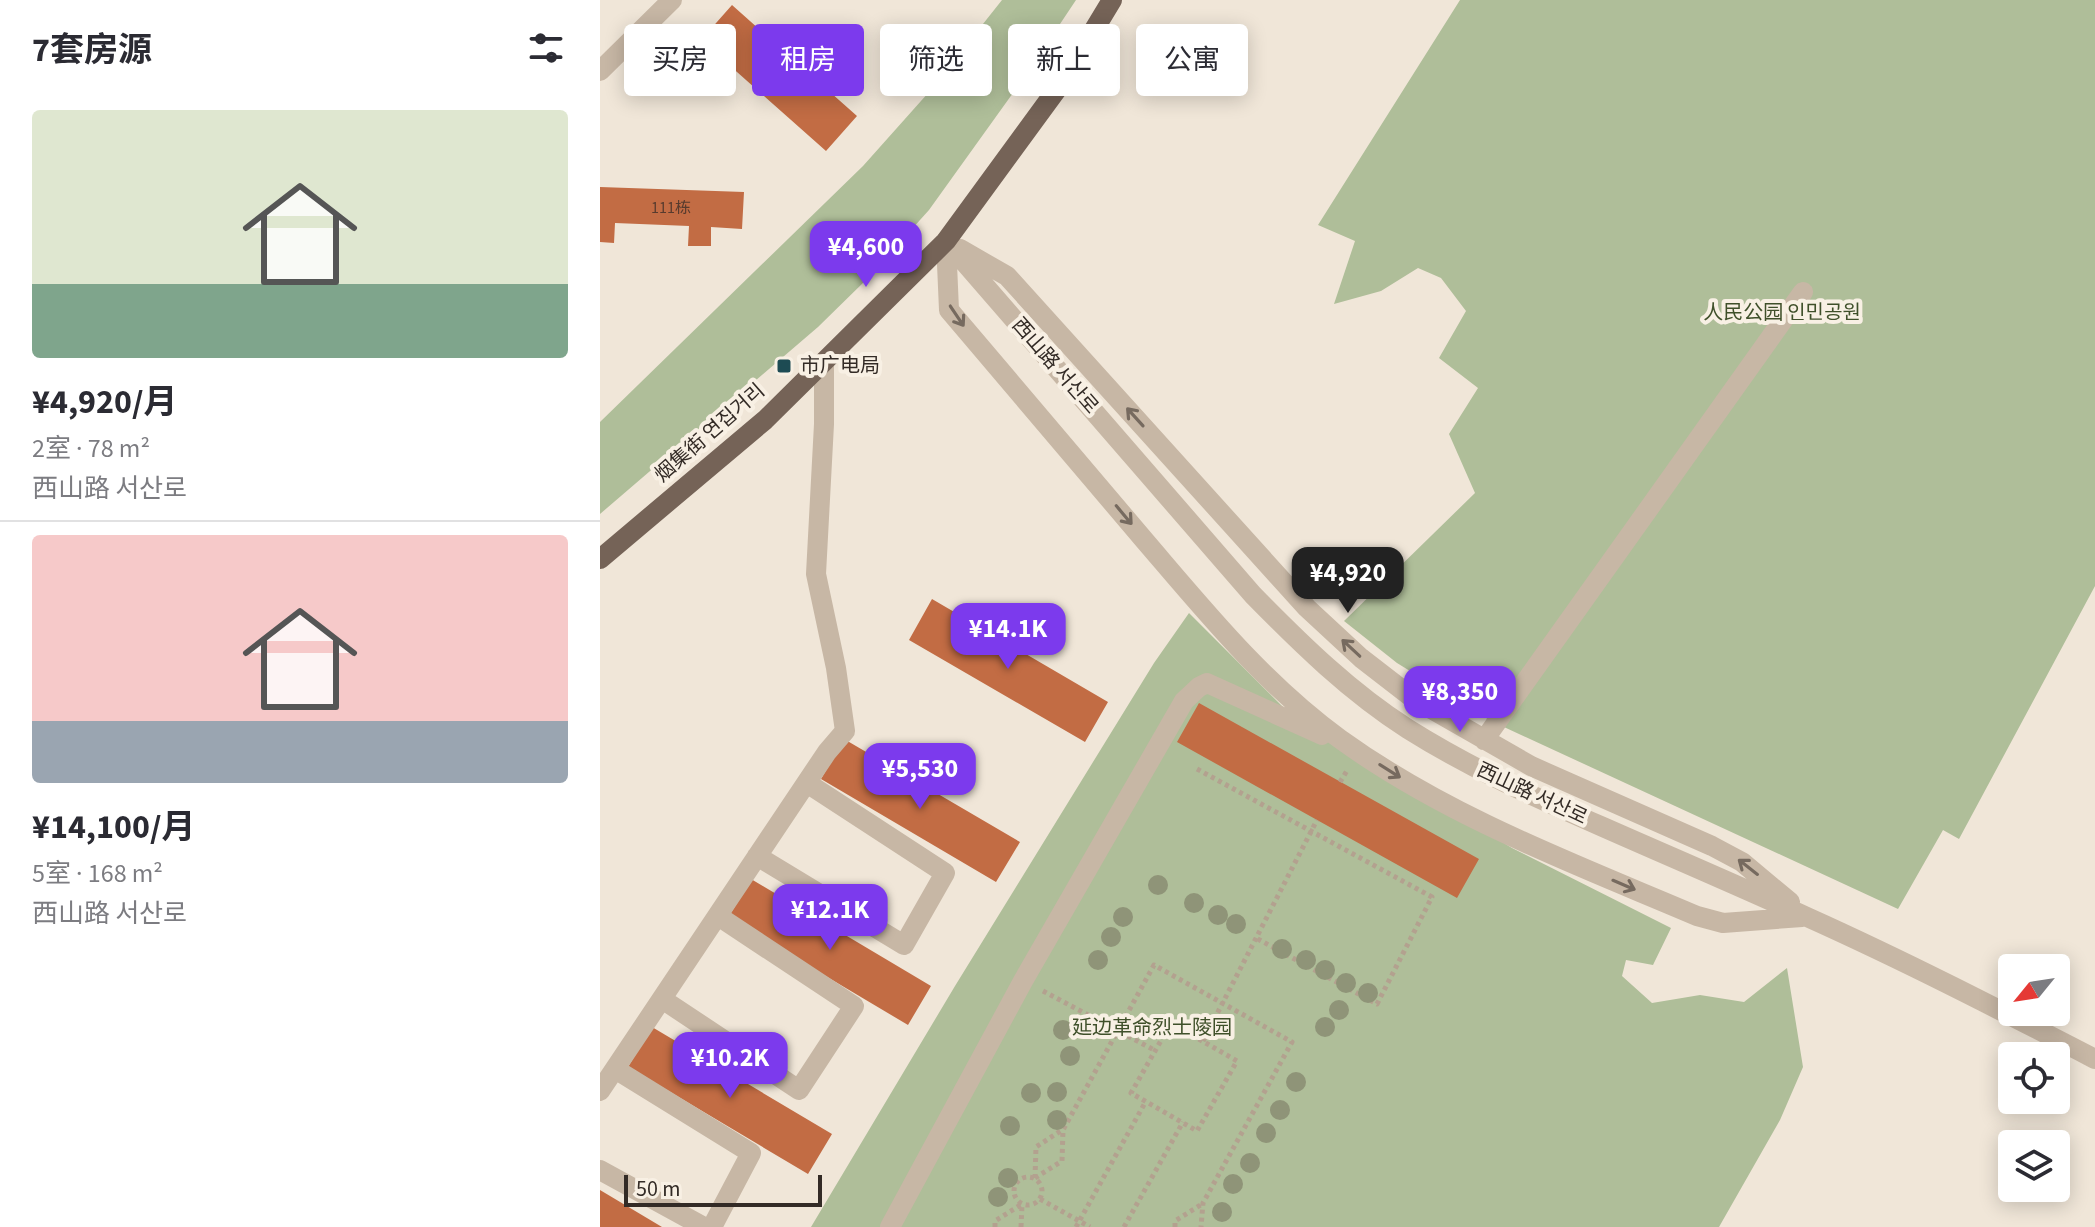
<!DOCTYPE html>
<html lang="zh">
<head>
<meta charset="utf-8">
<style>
	:root { --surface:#fff; --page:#f2f2f3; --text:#2b2b33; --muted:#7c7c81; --line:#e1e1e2; --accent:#7c3aed }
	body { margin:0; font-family:"Source Sans 3","Noto Sans SC","Noto Sans KR",sans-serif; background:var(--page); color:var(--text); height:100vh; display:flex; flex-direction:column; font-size:30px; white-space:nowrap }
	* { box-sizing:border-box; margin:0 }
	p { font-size:26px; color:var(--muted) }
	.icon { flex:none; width:44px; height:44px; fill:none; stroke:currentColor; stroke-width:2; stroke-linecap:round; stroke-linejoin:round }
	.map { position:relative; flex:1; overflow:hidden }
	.drawer { display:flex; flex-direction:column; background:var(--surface); width:600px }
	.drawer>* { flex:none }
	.top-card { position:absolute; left:24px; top:24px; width:760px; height:72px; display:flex; gap:16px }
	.needle { width:52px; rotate:240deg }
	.tools { position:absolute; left:1398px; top:954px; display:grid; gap:16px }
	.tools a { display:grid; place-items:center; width:72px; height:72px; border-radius:8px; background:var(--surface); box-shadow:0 4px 20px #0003; font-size:40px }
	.scale { position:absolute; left:24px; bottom:20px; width:198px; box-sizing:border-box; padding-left:8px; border:4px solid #332b26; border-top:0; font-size:22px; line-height:28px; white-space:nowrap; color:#332b26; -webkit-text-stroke:6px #f8f0e4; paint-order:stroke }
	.price { position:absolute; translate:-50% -68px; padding:0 18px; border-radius:16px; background:var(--accent); color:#fff; font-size:26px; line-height:52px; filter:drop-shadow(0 2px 4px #0008) }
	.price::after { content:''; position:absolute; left:50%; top:48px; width:24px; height:18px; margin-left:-12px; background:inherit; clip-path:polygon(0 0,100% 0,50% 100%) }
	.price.on { background:#222; color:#fff }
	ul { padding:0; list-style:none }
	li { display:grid; align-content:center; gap:16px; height:424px; padding:0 32px }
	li+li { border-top:2px solid var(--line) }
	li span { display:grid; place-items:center; height:248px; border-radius:8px; color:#555 }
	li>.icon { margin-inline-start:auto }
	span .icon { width:144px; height:144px; fill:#fffc; stroke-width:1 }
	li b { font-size:34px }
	h2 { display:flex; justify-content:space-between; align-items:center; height:96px; padding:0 32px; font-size:34px }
	.tag { padding:0 28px; border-radius:8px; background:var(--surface); box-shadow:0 4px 20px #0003; font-size:28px; line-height:72px }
	.tag.on { background:var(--accent); color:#fff }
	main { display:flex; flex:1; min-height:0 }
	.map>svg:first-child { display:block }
	.green { fill:#afbe99 }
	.building { fill:#c26c44 }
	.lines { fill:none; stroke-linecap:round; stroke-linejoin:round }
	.path { stroke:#b3a18f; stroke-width:5; stroke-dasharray:4 4; stroke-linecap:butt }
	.minor { stroke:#c7b7a5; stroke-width:20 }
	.major { stroke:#756357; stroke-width:20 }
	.tree { fill:#8f9478 }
	.oneway { stroke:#766a5f }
	.poi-dot { fill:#1d4b53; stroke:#f8f0e4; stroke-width:3 }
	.labels { text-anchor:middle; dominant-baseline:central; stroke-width:8; stroke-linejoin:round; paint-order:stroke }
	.number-label { font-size:16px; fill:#573b2e }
	.park-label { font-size:20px; fill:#3f502a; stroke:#f8f0e4 }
	.poi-label { font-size:20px; fill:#332b26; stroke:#f8f0e4; text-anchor:start }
	.street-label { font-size:20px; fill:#332b26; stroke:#f8f0e4 }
</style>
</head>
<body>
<main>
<section class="drawer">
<h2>7套房源<svg class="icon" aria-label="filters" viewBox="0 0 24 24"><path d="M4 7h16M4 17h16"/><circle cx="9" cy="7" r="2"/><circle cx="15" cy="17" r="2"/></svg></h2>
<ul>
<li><span style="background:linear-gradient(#dfe7d0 70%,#7fa58c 0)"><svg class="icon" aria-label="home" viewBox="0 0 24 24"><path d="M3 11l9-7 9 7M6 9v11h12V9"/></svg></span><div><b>¥4,920/月</b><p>2室 · 78 m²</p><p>西山路 서산로</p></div></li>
<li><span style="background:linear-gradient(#f6c9c9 75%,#9aa5b1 0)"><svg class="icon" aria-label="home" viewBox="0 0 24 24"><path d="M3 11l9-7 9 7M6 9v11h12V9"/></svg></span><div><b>¥14,100/月</b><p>5室 · 168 m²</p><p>西山路 서산로</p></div></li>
</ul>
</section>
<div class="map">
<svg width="1495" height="1227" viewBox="0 0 1495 1227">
	<rect width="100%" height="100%" fill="#f0e6d8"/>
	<path class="green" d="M402,0H476L428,72L329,210L266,280L218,327L0,514V422L263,166L329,92Z
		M860,0H1495V586L1359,839L1343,830L1298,909L891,721L797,663L744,621L875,493L849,434L878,388L839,358L866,311L841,278L818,268L781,291L734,304L755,241L718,225Z
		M589,613L686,710L912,848L1071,928L1053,965L1026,960L1022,976L1052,1003L1100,995L1144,1002L1187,968L1203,1067L1180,1120L1119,1227H211L355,986L554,663Z"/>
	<path class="building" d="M132,5L257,116L226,151L101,40Z
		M0,187L144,192L142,229L111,227V246H88L89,226L15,223L14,243L0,242Z
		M332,599L508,702L485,742L309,640Z
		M599,703L879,859L857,898L577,742Z
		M244,739L420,842L396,882L221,779Z
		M151,879L331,986L308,1025L128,918Z
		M52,1027L232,1134L208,1174L28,1067Z
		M0,1190L62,1227H0Z"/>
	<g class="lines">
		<path class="path" d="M597,769L832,897L777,1004L656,938
			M740,782L748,769
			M443,991L556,1051
			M571,1023L637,1061L597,1131L531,1093Z
			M603,1041L717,820
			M414 1191a14 14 0 1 1 28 0a14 14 0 1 1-28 0Z
			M435,1178L462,1161L463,1130L554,965L692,1042L603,1203L601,1227
			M435,1178L436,1147L462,1130
			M440,1199L490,1227
			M395,1227V1221L422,1204
			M421,1227L422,1205
			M476,1227L546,1101
			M524,1227L583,1122
			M575,1227V1221L602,1204"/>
		<path class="minor" d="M0,71L72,0
			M346,241L653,595C701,644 750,692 808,729C870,768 936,798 1003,827C1071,857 1139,886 1207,917C1305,961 1400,1010 1495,1059
			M346,241L349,310C415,387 480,464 545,541C605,611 664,684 740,739C848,817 975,864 1097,916L1123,923L1202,917
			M360,249L407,276L707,608L761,658L814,699L931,766L1112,846L1142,862L1190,902
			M884,740L1203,292
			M157,856L304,945L345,873L207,783
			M62,999L199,1090L254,1006L118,916
			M15,1069L151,1153L112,1227
			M0,1091L227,752L245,731L236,668L216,574L224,424V363
			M0,1170L104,1227
			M290,1227L423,981L584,701L599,687L607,683L722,735"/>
		<path class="major" d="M0,559L165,420L346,241L463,81L512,0"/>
	</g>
	<g class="tree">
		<circle cx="558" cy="885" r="10"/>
		<circle cx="594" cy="903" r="10"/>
		<circle cx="618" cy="915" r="10"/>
		<circle cx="523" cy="917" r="10"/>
		<circle cx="636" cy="924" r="10"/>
		<circle cx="511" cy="937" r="10"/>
		<circle cx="682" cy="949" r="10"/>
		<circle cx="498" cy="960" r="10"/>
		<circle cx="706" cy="960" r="10"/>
		<circle cx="725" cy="970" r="10"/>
		<circle cx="746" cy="983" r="10"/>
		<circle cx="768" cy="993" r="10"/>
		<circle cx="739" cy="1010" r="10"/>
		<circle cx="725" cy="1027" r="10"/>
		<circle cx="463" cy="1030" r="10"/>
		<circle cx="470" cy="1056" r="10"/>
		<circle cx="696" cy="1082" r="10"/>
		<circle cx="457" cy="1092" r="10"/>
		<circle cx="431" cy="1093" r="10"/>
		<circle cx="680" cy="1110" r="10"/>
		<circle cx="457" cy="1120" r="10"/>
		<circle cx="410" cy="1126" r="10"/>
		<circle cx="666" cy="1133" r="10"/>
		<circle cx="650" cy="1163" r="10"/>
		<circle cx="408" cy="1178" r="10"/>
		<circle cx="633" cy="1184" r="10"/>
		<circle cx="398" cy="1197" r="10"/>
		<circle cx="622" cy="1212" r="10"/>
	</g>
	<defs><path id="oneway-shaft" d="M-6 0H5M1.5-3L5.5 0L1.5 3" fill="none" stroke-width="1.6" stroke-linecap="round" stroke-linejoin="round" transform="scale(2)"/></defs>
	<g class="oneway">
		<use href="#oneway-shaft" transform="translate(357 316) rotate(56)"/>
		<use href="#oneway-shaft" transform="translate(535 417) rotate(-132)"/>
		<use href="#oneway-shaft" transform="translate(524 515) rotate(50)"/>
		<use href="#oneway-shaft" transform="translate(751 648) rotate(-137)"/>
		<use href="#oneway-shaft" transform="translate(790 771) rotate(32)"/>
		<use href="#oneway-shaft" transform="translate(1148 867) rotate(-142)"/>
		<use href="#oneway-shaft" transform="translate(1024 885) rotate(23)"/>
	</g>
	<rect class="poi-dot" x="176" y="358" width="16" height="16" rx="4"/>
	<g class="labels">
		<g class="number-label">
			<text x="71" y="208">111栋</text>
		</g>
		<g class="park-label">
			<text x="1182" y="313">人民公园 인민공원</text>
			<text x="552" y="1028">延边革命烈士陵园</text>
		</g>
		<g class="poi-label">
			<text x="200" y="366">市广电局</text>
		</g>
		<g class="street-label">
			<text transform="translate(455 366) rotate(49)">西山路 서산로</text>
			<text transform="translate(110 433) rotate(-41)">烟集街 연집거리</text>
			<text transform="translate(932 794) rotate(25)">西山路 서산로</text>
		</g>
	</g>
</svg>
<div class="tools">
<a><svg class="needle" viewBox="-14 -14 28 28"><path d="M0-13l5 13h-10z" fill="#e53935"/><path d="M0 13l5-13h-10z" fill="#7c7c81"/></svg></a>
<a><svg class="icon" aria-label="locate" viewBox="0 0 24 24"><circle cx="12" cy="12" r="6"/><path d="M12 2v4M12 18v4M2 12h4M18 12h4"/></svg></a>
<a><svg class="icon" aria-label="layers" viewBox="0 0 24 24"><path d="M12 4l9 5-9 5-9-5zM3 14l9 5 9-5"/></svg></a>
</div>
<div class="scale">50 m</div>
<b class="price" style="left:266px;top:289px">¥4,600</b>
<b class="price on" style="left:748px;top:615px">¥4,920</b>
<b class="price" style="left:408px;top:671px">¥14.1K</b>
<b class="price" style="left:860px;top:734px">¥8,350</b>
<b class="price" style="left:320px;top:811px">¥5,530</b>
<b class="price" style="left:230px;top:952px">¥12.1K</b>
<b class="price" style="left:130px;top:1100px">¥10.2K</b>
<div class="top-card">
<a class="tag">买房</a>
<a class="tag on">租房</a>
<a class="tag">筛选</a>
<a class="tag">新上</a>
<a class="tag">公寓</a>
</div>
</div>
</main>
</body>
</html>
